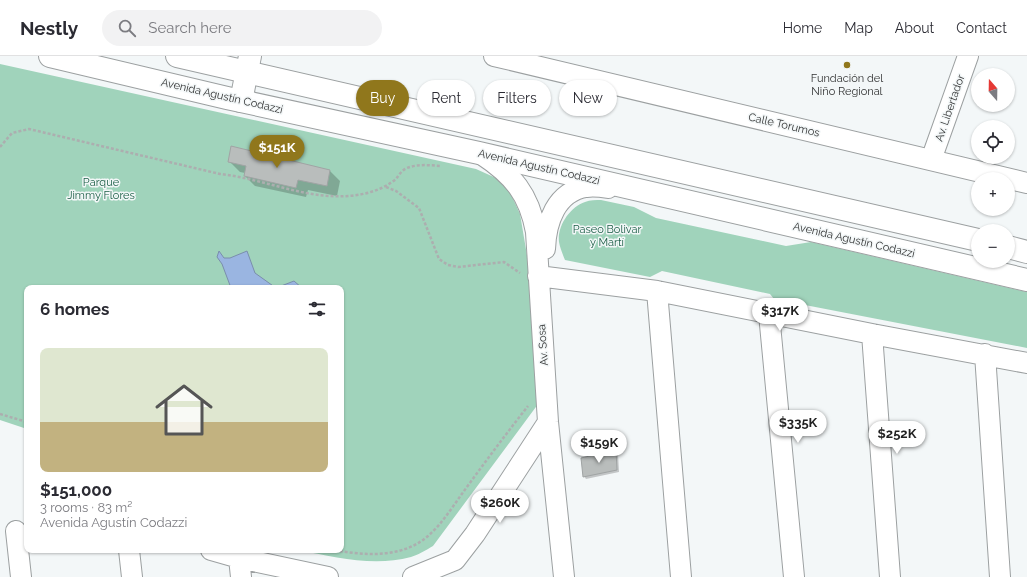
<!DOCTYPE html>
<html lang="en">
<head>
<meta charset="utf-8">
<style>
	:root { --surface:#fff; --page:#f2f2f3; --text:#2b2b33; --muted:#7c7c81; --line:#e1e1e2; --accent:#90771c }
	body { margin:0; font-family:Raleway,sans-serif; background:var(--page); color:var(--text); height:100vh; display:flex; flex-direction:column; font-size:15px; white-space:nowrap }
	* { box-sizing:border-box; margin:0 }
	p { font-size:13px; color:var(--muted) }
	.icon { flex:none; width:22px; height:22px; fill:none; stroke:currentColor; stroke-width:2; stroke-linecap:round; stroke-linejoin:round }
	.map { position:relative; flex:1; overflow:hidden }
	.sheet { position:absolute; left:24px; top:229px; width:320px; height:268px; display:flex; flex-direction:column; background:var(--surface); border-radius:8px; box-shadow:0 1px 3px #0004 }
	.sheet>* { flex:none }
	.hud { position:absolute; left:356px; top:24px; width:380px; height:36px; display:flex; gap:8px }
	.needle { width:26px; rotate:340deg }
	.controls { position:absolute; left:971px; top:12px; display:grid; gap:8px }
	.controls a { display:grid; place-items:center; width:44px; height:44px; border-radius:50%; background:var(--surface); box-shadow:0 1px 3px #0004; font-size:20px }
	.price { position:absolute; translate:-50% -34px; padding:0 9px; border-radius:14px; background:#fff; color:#222; font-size:13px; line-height:26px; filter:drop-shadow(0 1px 2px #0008) }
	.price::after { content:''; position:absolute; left:50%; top:24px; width:12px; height:9px; margin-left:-6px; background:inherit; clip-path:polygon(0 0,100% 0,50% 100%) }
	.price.active { background:var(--accent); color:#fff }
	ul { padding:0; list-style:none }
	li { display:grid; align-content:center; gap:8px; height:212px; padding:0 16px }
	li span { display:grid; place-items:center; height:124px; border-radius:8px; color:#555 }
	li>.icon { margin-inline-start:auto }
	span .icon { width:72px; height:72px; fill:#fffc; stroke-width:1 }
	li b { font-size:17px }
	h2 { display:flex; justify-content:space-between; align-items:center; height:48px; padding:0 16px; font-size:17px }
	.chip { padding:0 14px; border-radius:18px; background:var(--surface); box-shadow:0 1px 3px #0004; font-size:14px; line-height:36px }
	.chip.active { background:var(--accent); color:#fff }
	header { display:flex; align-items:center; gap:24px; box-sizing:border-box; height:56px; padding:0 20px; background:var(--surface); border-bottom:1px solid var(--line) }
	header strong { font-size:19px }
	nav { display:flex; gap:22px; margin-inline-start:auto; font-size:14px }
	.search { width:280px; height:36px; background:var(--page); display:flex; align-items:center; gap:10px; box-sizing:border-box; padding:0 14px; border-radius:22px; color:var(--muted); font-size:15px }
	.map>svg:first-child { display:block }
	.green { fill:#a0d3bb }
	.water { fill:#9ab5e1; stroke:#7a8eac }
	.shadow { fill:#0003 }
	.building { fill:#b9bdbc; stroke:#a0a4a4 }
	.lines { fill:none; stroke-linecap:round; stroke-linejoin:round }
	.minor-casing { stroke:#9ca0a1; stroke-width:22 }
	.tertiary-casing { stroke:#9ca0a1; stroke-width:24 }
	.primary-casing { stroke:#9ca0a1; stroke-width:24 }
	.path { stroke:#acaeaf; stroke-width:2.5; stroke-dasharray:3 2; stroke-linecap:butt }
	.minor { stroke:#fff; stroke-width:20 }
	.tertiary { stroke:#fff; stroke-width:22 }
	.primary { stroke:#fff; stroke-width:22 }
	.poi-dot { fill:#90771c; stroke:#f3f7f8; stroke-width:1.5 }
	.labels { text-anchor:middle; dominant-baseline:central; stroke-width:3; stroke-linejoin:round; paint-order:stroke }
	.poi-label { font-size:11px; fill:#313232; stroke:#f3f7f8 }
	.street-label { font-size:11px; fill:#313232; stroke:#f3f7f8 }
	.park-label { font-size:11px; fill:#195d44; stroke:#f3f7f8 }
</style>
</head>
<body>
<header>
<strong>Nestly</strong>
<div class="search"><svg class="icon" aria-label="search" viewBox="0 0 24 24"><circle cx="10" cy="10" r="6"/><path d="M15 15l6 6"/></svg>Search here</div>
<nav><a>Home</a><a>Map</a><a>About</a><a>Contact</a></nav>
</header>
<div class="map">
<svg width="1027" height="521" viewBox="0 0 1027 521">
	<rect width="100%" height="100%" fill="#f3f7f8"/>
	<path class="green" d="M0,8L476,113L496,122L510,136L520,158L530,217L544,340L433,490C426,494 418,499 411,501C373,511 335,501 298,494H341V232H27V373L0,364Z
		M601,144L634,151L656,162L786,190L811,186L1027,236V292L774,243L770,238L662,215L650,221L565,204C563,199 560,192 559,186C557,170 570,151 585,146C590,144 596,144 601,144Z"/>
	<path class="water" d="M219,195L224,202H230L247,195L255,217L276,232L294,225L302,232H231L222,208L217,201Z"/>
	<path class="shadow" d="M230,106L330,115L340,125L337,140L308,134L306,141L255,130L245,120V117L240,116Z
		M615,395L618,398L619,416L586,423L584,420Z"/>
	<path class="building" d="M231,90L330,114L327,130L298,124L296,132L244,120L246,110L228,106Z
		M616,394L617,414L583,421L581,402Z"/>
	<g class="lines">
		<g class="minor-casing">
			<path id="minor" d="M494,0L1027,127
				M481,98C513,119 529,138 536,176L548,366L564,521
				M931,104L968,0
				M545,193C546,166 556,136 586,131C593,130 602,131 608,132
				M538,220L657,235L872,278L1027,307
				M657,235L681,521
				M769,258L794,521
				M872,278L890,521
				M985,298L1000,521
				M16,475L21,521
				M129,494L132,521
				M211,494L239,502L328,521
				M239,502L241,521
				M413,521L455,504L475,478L548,366"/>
		</g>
		<g class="tertiary-casing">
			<path id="tertiary" d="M241,45L250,0"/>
		</g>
		<g class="primary-casing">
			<path id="primary" d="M50,0L227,42L479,97L1027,224
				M177,0L978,184
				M1008,191L1027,196"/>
		</g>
		<path class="path" d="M0,91L12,77L29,73L220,118C266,123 310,146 357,139C371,137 385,132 396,123C399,119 402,114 407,112C417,108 429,109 440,110
			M386,131L396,135L419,152L439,203L448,209L458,211L504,206L520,217
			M0,358L27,366
			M335,494C365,500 403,502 428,480C442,468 453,450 464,435C485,406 506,378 528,350"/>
		<use href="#minor" class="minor"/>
		<use href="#tertiary" class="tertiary"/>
		<use href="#primary" class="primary"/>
	</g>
	<circle class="poi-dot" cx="847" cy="9" r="4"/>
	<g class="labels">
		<g class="poi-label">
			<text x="847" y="22">Fundación del<tspan x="847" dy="13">Niño Regional</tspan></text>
		</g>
		<g class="street-label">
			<text transform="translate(222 40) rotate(13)">Avenida Agustín Codazzi</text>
			<text transform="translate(950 52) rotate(-71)">Av. Libertador</text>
			<text transform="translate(784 69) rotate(13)">Calle Torumos</text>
			<text transform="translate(539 111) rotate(13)">Avenida Agustín Codazzi</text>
			<text transform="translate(854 184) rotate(13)">Avenida Agustín Codazzi</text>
			<text transform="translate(543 289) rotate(-94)">Av. Sosa</text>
		</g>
		<g class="park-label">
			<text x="101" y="126">Parque<tspan x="101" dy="13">Jimmy Flores</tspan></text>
			<text x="607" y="173">Paseo Bolivar<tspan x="607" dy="13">y Martí</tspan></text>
		</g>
	</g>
</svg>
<div class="controls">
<a><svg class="needle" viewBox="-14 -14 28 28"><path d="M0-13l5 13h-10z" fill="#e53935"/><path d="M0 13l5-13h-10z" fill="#7c7c81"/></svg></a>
<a><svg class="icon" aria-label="locate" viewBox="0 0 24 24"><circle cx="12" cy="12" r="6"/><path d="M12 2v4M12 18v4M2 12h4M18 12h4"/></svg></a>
<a>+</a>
<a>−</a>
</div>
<b class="price active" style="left:277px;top:113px">$151K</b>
<b class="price" style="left:780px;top:276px">$317K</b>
<b class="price" style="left:798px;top:388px">$335K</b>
<b class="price" style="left:897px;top:399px">$252K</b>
<b class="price" style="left:599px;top:408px">$159K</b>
<b class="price" style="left:500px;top:468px">$260K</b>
<div class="hud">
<a class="chip active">Buy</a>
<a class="chip">Rent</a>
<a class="chip">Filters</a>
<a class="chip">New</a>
</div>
<section class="sheet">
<h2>6 homes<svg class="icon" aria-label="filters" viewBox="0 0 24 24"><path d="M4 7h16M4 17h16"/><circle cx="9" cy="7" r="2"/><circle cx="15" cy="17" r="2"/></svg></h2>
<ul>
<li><span style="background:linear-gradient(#dfe7d0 60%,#c2b280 0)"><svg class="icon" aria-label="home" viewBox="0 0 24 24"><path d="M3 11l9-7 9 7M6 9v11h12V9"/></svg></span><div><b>$151,000</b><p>3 rooms · 83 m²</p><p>Avenida Agustín Codazzi</p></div></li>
</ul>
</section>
</div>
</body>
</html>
